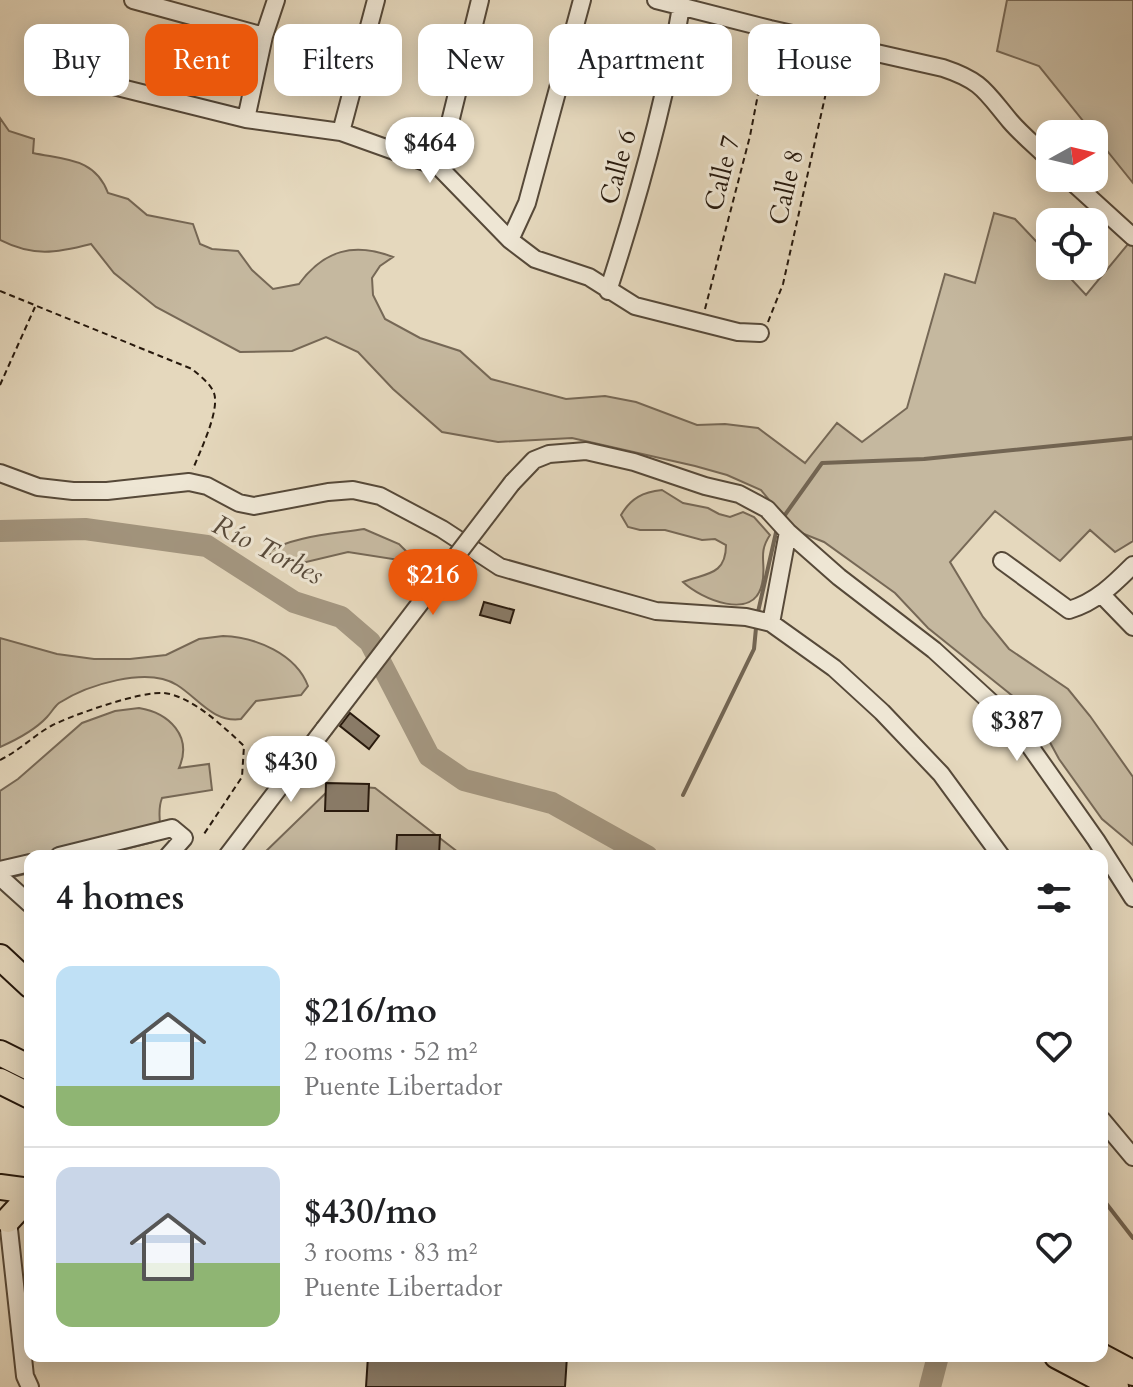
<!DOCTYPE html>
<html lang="en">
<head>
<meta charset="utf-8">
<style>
	:root { --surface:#fff; --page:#f6f6f6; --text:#202124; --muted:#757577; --line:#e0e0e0; --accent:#ea580c }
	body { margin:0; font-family:Cardo,serif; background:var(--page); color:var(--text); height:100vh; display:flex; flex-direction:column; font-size:30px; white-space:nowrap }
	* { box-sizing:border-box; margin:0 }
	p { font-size:26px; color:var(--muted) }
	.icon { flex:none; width:44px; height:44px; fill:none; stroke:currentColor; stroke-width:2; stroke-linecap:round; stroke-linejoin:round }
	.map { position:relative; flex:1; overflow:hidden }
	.sheet { position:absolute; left:24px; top:850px; width:1084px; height:512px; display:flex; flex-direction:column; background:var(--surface); border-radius:16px; box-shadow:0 4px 20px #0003 }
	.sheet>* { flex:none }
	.hud { position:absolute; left:24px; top:24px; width:1086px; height:72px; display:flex; gap:16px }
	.needle { width:52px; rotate:82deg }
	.controls { position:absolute; left:1036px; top:120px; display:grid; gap:16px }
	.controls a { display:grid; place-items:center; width:72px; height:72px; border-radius:16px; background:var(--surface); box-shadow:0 4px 20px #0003; font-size:40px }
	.price { position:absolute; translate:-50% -68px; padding:0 18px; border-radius:28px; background:#fff; color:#222; font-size:26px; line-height:52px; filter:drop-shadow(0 2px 4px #0008) }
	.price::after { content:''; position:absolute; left:50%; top:48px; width:24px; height:18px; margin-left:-12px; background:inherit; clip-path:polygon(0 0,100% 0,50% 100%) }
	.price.selected { background:var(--accent); color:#fff }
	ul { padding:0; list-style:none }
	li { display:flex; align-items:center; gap:24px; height:200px; padding:0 32px }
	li+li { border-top:2px solid var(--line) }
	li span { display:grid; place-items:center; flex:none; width:224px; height:160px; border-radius:16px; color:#555 }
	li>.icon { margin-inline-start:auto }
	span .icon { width:96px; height:96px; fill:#fffc; stroke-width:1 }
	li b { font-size:34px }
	h2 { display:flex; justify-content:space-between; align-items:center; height:96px; padding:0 32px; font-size:34px }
	.pill { padding:0 28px; border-radius:16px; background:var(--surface); box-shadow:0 4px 20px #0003; font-size:28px; line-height:72px }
	.pill.selected { background:var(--accent); color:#fff }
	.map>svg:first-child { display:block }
	.green { fill:#c5b89f; stroke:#766856; stroke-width:2 }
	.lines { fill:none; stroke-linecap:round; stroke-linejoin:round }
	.stream { stroke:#726553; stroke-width:4 }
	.river { stroke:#a49781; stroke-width:22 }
	.building { fill:#8a7c69; stroke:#27190d; stroke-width:2 }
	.minor-casing { stroke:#564939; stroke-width:20 }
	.highway-casing { stroke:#27190d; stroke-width:28 }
	.path { stroke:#27190d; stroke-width:2; stroke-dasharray:6 4; stroke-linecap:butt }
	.minor { stroke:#eee6d4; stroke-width:16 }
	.highway { stroke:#e5d8bd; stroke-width:24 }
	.minor-bridge-casing { stroke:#564939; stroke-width:20; stroke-linecap:butt }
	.minor-bridge { stroke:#eee6d4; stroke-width:16 }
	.labels { text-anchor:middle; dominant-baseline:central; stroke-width:6; stroke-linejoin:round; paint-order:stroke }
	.street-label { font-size:26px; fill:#27190d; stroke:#eee6d4 }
	.water-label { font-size:28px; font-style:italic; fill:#594b3b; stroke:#eee6d4 }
</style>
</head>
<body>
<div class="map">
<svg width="1133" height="1387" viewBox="0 0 1133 1387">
	<rect width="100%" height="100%" fill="#e5d8bd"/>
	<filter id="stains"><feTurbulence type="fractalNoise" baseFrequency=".0025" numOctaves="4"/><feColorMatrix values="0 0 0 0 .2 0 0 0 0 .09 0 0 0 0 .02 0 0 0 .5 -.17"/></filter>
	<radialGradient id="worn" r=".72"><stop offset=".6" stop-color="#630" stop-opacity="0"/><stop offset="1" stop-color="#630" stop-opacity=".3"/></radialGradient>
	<path class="green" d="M1007,0H1133V183L1039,66L997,51Z
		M0,118L9,131L34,139L33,153C66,160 95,158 108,193L128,199L147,215L193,224L200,244L212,249L238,251L252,270L273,289L299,284C324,250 354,242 393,257L380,266L372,278L373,295L385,319L420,338L460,351L491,379L566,399L605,396L636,402L697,425L725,424L758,428L805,463L837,423L862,442L907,408L945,274L975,283L994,213L1015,219L1050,256V266H1059L1086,295L1133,238V541L1115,552L1090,530L1060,561L995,511L950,562L983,617L1009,649L1068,689L1090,716L1133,777V845L1102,819L1059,759L1034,713L928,628L895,593L824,542L794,530L761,490L727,475L695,466L572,438L498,442L442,432L393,389L358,352L326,337L292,351L240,352L156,307L114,273L91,244C56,253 33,257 0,240Z
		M662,490L683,503L708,508L719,514L730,517L743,512L754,517L770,535C757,554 767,564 762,584C754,622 701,599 683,582C705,573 726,576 726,545L715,539L702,540L665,530H640L628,527L621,515C631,498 643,492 662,490Z
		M364,529L399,544L408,553L399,560L348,552L302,563L266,553C292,536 333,534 364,529Z
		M223,636C256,637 296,654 308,686L301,695L256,701L241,719C213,723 198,698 177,685C147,666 87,685 59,703C54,707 51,713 47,717C35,730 16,740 0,747V638L57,654L94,659H130L166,655L199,639Z
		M139,708C169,713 193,736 179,768L209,764L212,790L162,798C155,816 166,824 153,842L97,856H30V873L0,880V791L18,779L82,723L115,711Z
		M334,785L375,788L463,856H261Z"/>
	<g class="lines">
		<path class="stream" d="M782,519L822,463L924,459L1133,438
			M758,612L777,528
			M683,795L754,649L756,628
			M1102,1198L1133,1238"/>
		<path class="river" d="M0,531L85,529L207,546L294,602L341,617L370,642L429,756L464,780L552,803L647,856
			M930,1387L938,1356"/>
	</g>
	<path class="building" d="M484,602L514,610L510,623L480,615Z
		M350,713L379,736L369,749L340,726Z
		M326,783L369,784L368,811H325Z
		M397,835H440L439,856H396Z
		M368,1356H567L565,1387H366Z"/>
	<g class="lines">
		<g class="minor-casing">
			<path id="minor" d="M133,0L264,36
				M656,0L770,29L943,68C982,81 985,91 1010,121C1022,135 1037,147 1050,160
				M65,74L246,119L341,132L439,167L510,240L535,259L589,277L635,306L738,332L760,333
				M246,119L264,36L276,0
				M341,132L376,0
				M439,167L480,0
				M1068,178L1133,237
				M510,240L527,203L582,0
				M608,291C638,199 665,103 681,7
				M0,473L38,487L73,491H107L189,482L207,486L239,503L254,506L328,492L353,490L380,496L442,529L500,567L656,611L746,617L771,623L834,668L882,712L941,774L1001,856
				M512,483L534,460L549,454L586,451L634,462L705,486L739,494L767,509L788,532L839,577L934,650L1006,716L1029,745L1096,840L1133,898
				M1002,561L1069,610C1096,602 1114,584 1133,565
				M1101,594L1133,627
				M771,623L788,532
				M59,856L172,828L184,838L168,856
				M227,856L324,729
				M0,870L30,863
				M0,877L30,904
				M1102,1120L1133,1157
				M8,1220L25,1376L30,1387"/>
		</g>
		<g class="highway-casing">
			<path id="highway" d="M0,957L30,985
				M0,1053L30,1068
				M0,1081L30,1096
				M0,1187L30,1191
				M8,1220L30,1196
				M1057,1356L1116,1387
				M1101,1356L1133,1373"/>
		</g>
		<path class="path" d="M0,291L192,369C200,376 210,383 214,393C220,411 200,451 193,469
			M705,309L750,136L768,42
			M768,322L783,284L834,57
			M0,385L35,307
			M0,760C19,751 33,736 51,726C72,715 141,691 163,693C191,695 225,728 244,746L242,777L204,834"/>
		<use href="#minor" class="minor"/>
		<use href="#highway" class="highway"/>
		<g class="minor-bridge-casing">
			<path id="minor-bridge" d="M324,729L512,483"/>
		</g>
		<use href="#minor-bridge" class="minor-bridge"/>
	</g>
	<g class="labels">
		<g class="street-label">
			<text transform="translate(618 167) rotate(-75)">Calle 6</text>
			<text transform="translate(722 173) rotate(-76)">Calle 7</text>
			<text transform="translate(786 187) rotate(-77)">Calle 8</text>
		</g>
		<g class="water-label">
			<text transform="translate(268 550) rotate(27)">Río Torbes</text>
		</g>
	</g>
	<rect width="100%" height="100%" filter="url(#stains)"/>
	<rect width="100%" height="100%" fill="url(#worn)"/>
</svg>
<div class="controls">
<a><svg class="needle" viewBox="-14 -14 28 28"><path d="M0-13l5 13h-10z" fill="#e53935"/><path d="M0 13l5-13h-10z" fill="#757577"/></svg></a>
<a><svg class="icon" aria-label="locate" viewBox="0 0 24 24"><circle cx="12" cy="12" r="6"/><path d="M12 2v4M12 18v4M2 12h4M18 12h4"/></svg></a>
</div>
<b class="price" style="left:430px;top:185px">$464</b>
<b class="price selected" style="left:433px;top:617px">$216</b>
<b class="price" style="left:1017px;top:763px">$387</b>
<b class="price" style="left:291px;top:804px">$430</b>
<div class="hud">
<a class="pill">Buy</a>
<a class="pill selected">Rent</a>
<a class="pill">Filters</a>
<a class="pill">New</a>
<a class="pill">Apartment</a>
<a class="pill">House</a>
</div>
<section class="sheet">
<h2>4 homes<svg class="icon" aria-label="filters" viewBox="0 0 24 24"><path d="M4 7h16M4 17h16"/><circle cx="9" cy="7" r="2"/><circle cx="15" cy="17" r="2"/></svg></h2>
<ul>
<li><span style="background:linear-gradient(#bfe0f5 75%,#8fb573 0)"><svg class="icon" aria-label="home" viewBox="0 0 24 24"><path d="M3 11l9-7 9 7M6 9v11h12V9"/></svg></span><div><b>$216/mo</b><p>2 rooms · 52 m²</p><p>Puente Libertador</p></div><svg class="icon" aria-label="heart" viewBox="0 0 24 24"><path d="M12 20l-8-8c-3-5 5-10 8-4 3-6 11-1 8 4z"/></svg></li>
<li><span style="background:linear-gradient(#c9d6e8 60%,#8fb573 0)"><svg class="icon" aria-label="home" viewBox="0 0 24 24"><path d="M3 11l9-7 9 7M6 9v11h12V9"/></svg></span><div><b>$430/mo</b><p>3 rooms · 83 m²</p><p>Puente Libertador</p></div><svg class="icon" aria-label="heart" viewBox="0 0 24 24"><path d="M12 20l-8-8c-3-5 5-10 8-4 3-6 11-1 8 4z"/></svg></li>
</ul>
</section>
</div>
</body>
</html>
